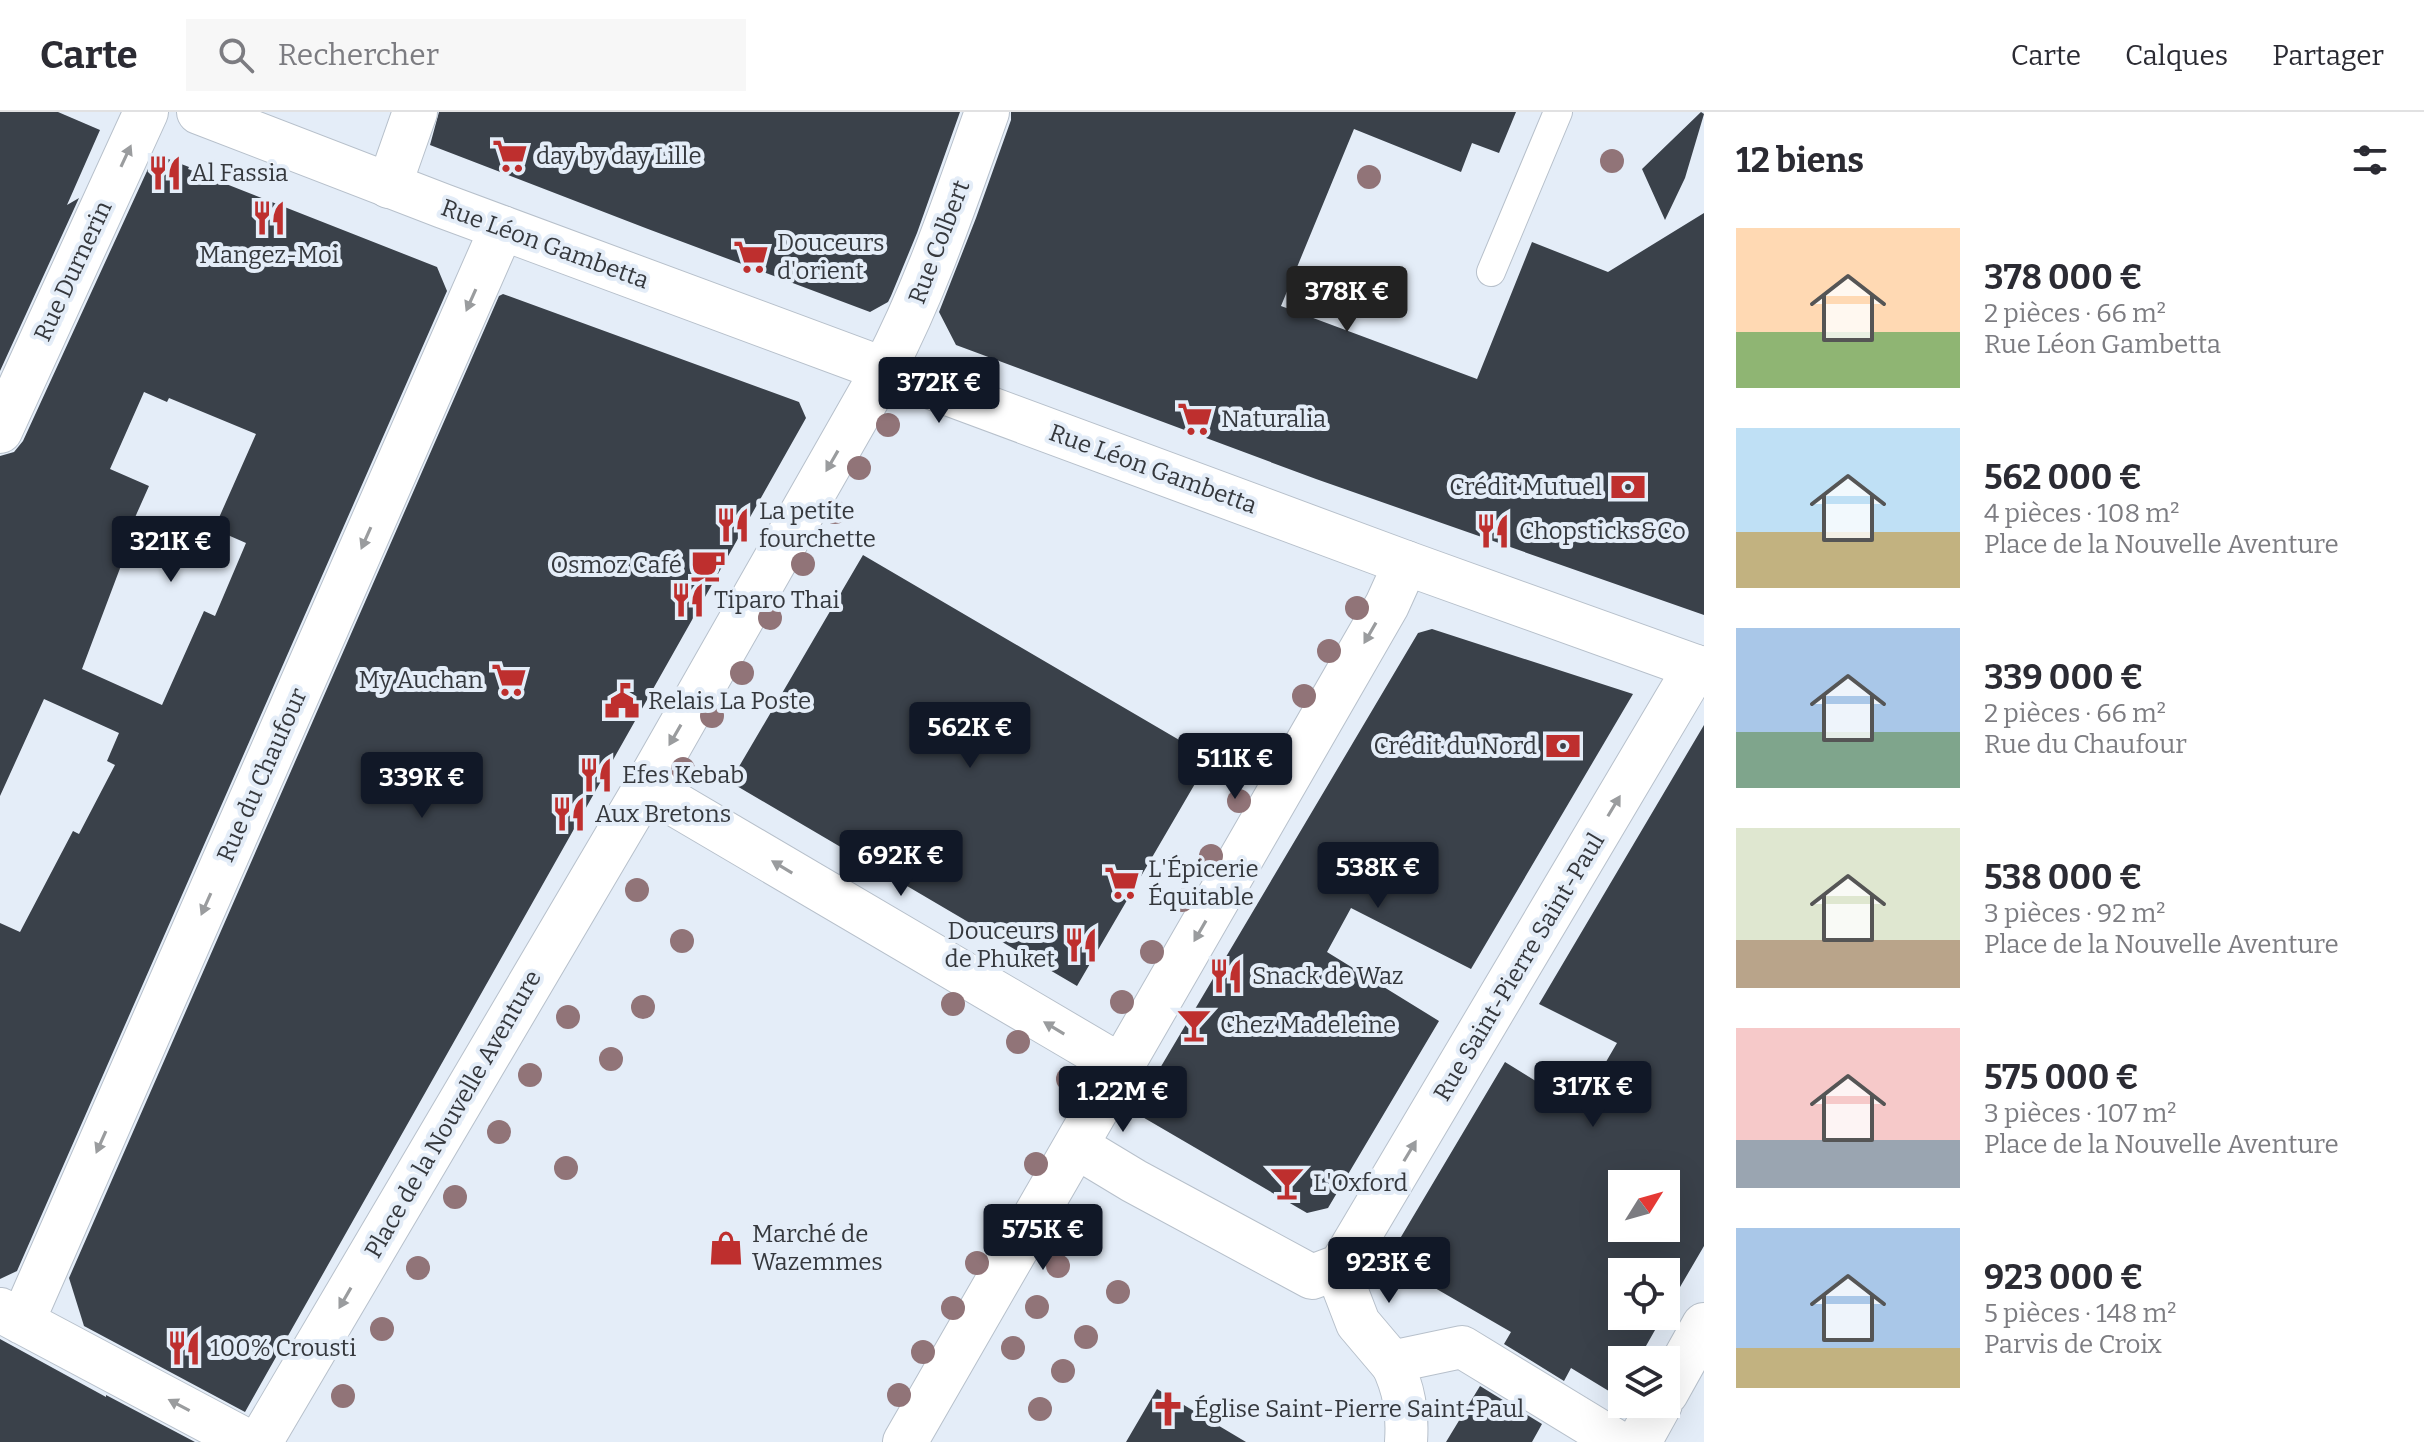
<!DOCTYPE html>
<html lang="fr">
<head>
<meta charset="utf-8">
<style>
	:root { --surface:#fff; --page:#f7f7f7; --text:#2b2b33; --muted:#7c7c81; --line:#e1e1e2; --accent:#111827 }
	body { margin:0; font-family:Bitter,serif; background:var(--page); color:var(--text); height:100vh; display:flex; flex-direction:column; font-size:30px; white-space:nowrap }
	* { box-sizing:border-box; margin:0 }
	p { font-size:26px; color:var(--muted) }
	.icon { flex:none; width:44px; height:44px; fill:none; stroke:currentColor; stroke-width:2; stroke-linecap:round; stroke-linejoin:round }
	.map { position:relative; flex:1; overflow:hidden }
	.sheet { display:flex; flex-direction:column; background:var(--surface); width:720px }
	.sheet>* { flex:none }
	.needle { width:52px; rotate:53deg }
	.tools { position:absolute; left:1608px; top:1058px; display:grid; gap:16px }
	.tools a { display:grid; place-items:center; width:72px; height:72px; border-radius:0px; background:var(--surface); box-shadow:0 8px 32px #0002; font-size:40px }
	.price { position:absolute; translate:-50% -68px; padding:0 18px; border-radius:8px; background:var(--accent); color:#fff; font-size:26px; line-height:52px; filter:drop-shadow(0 2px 4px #0008) }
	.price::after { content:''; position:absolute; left:50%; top:48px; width:24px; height:18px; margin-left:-12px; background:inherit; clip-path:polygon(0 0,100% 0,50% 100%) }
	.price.current { background:#222; color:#fff }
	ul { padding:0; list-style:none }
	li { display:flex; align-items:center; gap:24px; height:200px; padding:0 32px }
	li span { display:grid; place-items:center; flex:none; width:224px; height:160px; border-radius:0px; color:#555 }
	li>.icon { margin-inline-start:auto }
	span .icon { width:96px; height:96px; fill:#fffc; stroke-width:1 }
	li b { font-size:34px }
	h2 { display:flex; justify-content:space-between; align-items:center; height:96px; padding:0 32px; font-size:34px }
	header { display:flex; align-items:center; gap:48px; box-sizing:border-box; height:112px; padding:0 40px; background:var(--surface); border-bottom:2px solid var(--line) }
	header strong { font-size:38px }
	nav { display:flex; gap:44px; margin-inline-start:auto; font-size:28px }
	.search { width:560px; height:72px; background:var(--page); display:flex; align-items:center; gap:20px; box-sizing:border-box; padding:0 28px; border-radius:0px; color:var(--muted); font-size:30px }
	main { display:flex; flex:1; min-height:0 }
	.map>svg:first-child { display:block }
	.building { fill:#3a414a; fill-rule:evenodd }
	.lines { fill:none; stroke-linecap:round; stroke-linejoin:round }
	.service-casing { stroke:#b7c0cb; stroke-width:30 }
	.pedestrian-casing { stroke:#b7c0cb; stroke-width:44 }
	.minor-casing { stroke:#b7c0cb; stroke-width:46 }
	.tertiary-casing { stroke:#b7c0cb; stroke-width:46 }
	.service { stroke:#fff; stroke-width:28 }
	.pedestrian { stroke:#fff; stroke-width:42 }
	.minor { stroke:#fff; stroke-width:44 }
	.tertiary { stroke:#fff; stroke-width:44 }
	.tree { fill:#917478 }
	.oneway { fill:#9a9c9e }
	.labels { text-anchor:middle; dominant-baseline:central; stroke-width:8; stroke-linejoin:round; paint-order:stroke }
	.poi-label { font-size:24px; fill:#35383d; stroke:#e4edf8; text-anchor:start }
	.street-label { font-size:24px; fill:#35383d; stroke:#e4edf8 }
</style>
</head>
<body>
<header>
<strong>Carte</strong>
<div class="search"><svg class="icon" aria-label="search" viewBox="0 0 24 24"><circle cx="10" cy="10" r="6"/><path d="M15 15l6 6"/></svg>Rechercher</div>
<nav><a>Carte</a><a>Calques</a><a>Partager</a></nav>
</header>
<main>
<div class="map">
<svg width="1704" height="1330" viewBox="0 0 1704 1330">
	<rect width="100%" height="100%" fill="#e4edf8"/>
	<path class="building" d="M0,0H58L100,18L67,93L79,86L0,259Z
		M439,0H960L917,121L891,184L888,190L870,200L648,117L430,33Z
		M1011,0H1516L1499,41L1472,31L1461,60L1354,17L1281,194L1477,267L1532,130L1608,160L1704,101V503L1316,367L956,233L939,200L976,106L1011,8Z
		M1701,0L1704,2L1685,66L1665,108L1642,57Z
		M158,43L189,55L188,57L437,155L447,179L17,1159L0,1167V811L20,820L73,719L79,722L115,653L107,649L119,621L44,587L0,684V344L14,340L23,329L153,46ZM144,280L167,290L169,286L256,322L214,417L246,431L215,504L204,499L162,593L82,557L122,451L116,448L149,374L110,357Z
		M503,182L799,290L806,306L245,1300L84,1214L69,1166L499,184Z
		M863,443L1210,646L1077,874L730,670Z
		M1432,517L1633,582L1471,857L1351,796L1327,840L1439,909L1328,1096L1307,1101L1134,1000L1418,521Z
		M1704,613V1134L1666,1199V1160H1622V1204H1663L1638,1248H1622V1275L1617,1284L1571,1256L1564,1269L1504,1232L1511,1220L1402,1157L1395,1135L1505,950L1579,996L1617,931L1539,892ZM1622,1072H1666V1116H1622Z
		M0,1227L106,1285V1283L195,1330H0Z
		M1480,1274L1542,1312L1532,1330H1446Z
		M1157,1277L1246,1330H1126Z"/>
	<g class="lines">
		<g class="service-casing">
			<path id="service" d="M1491,160L1558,0"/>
		</g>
		<g class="pedestrian-casing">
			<path id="pedestrian" d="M1406,1330C1408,1300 1404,1276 1391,1250L1462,1235L1618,1330"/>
		</g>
		<g class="minor-casing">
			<path id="minor" d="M389,74L415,0
				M0,319L146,0
				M646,675L1122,955
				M1076,1034L1134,1069L1312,1165L1341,1154
				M1341,1154L1696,555
				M1341,1154L1343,1172L1358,1211L1391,1250
				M0,1198L248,1330
				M22,1210L502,116
				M905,1330L1387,493L1406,451"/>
		</g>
		<g class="tertiary-casing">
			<path id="tertiary" d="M199,0L443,94L1406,451L1704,558
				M1666,1281L1704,1213
				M260,1330L646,675L884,257C927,175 956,87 987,0
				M1639,1330L1660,1292"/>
		</g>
		<use href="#service" class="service"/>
		<use href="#pedestrian" class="pedestrian"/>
		<use href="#minor" class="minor"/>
		<use href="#tertiary" class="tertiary"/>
	</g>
	<g class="tree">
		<circle cx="1612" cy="49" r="12"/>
		<circle cx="1369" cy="65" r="12"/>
		<circle cx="1335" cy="170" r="12"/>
		<circle cx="888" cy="313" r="12"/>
		<circle cx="859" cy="356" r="12"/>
		<circle cx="835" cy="400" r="12"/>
		<circle cx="803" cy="452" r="12"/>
		<circle cx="1357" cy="496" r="12"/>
		<circle cx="770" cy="506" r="12"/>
		<circle cx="1329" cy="539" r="12"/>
		<circle cx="742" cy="561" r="12"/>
		<circle cx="1304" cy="584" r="12"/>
		<circle cx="712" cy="604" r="12"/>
		<circle cx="1273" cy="635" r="12"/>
		<circle cx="683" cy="657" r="12"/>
		<circle cx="1239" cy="689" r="12"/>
		<circle cx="1211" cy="744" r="12"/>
		<circle cx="637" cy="778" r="12"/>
		<circle cx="1182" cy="788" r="12"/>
		<circle cx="682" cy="829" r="12"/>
		<circle cx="1152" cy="840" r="12"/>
		<circle cx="1122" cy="890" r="12"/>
		<circle cx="953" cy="892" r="12"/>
		<circle cx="643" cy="895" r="12"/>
		<circle cx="568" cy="905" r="12"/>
		<circle cx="1018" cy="930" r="12"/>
		<circle cx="611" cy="947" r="12"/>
		<circle cx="530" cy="963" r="12"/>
		<circle cx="1068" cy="967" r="12"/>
		<circle cx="499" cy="1020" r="12"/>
		<circle cx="1036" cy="1052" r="12"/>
		<circle cx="566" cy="1056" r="12"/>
		<circle cx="455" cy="1085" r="12"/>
		<circle cx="1005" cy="1104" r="12"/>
		<circle cx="977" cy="1151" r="12"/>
		<circle cx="1058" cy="1154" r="12"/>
		<circle cx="418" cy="1156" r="12"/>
		<circle cx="1118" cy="1180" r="12"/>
		<circle cx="1037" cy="1195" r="12"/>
		<circle cx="953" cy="1196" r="12"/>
		<circle cx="382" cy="1217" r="12"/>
		<circle cx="1086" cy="1225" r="12"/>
		<circle cx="1013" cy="1236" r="12"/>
		<circle cx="923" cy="1240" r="12"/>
		<circle cx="1063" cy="1259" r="12"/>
		<circle cx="899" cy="1283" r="12"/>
		<circle cx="343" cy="1284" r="12"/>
		<circle cx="1040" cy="1297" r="12"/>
	</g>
	<defs><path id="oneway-solid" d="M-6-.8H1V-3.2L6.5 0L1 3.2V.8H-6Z" transform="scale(2)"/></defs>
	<g class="oneway">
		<use href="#oneway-solid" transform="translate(126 44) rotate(-65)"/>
		<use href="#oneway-solid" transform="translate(471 188) rotate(114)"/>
		<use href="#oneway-solid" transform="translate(832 349) rotate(120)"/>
		<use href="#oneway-solid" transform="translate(366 426) rotate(114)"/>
		<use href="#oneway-solid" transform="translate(1370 521) rotate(120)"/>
		<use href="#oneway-solid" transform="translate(675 623) rotate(120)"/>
		<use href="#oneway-solid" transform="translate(1614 694) rotate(-59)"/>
		<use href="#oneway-solid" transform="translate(782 755) rotate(-149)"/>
		<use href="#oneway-solid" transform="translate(206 792) rotate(114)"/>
		<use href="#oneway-solid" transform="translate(1200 819) rotate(120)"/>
		<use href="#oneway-solid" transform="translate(1054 916) rotate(-149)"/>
		<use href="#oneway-solid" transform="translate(101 1030) rotate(114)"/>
		<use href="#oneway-solid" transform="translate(1410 1039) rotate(-59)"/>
		<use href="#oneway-solid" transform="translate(345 1186) rotate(120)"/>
		<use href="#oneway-solid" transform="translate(179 1293) rotate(-152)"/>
	</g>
	<defs>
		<g id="supermarket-bare" transform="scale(2.76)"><path d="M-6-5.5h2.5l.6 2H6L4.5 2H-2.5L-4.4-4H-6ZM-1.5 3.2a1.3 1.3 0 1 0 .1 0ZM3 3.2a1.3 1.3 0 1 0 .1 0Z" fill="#be2f2e" stroke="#e4edf8" stroke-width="2.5" paint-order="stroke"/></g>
		<g id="restaurant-bare" transform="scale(2.76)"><path d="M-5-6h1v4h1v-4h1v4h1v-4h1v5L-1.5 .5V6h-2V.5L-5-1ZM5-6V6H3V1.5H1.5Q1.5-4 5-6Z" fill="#be2f2e" stroke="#e4edf8" stroke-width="2.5" paint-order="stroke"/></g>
		<g id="bank-bare" transform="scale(2.76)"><path d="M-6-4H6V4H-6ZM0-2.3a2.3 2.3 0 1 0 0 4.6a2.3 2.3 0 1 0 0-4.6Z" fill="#be2f2e" stroke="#e4edf8" stroke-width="2.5" paint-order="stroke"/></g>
		<g id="cafe-bare" transform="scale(2.76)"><path d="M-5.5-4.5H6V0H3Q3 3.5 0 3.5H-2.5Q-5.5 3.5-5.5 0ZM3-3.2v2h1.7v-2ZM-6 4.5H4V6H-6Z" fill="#be2f2e" stroke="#e4edf8" stroke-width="2.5" paint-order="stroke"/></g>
		<g id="civic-bare" transform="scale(2.76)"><path d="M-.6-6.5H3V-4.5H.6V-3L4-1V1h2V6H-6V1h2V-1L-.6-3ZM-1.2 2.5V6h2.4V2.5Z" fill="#be2f2e" stroke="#e4edf8" stroke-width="2.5" paint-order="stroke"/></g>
		<g id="bar-bare" transform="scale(2.76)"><path d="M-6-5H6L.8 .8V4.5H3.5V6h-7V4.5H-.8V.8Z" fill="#be2f2e" stroke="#e4edf8" stroke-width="2.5" paint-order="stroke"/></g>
		<g id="shop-bare" transform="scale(2.76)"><path d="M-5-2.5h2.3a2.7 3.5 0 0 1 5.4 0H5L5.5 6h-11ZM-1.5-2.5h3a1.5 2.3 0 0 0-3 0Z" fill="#be2f2e" stroke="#e4edf8" stroke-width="2.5" paint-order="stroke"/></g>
		<g id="church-bare" transform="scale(2.76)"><path d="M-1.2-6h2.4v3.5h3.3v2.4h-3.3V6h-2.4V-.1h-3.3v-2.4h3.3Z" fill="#be2f2e" stroke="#e4edf8" stroke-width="2.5" paint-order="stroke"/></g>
	</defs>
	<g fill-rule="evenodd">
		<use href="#supermarket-bare" x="510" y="44"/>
		<use href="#restaurant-bare" x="165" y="61"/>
		<use href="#restaurant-bare" x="269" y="106"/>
		<use href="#supermarket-bare" x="751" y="145"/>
		<use href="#supermarket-bare" x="1195" y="307"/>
		<use href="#bank-bare" x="1628" y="375"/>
		<use href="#restaurant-bare" x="733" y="413"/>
		<use href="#restaurant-bare" x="1493" y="419"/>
		<use href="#cafe-bare" x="708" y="453"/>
		<use href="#restaurant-bare" x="688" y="488"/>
		<use href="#supermarket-bare" x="509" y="568"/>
		<use href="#civic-bare" x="622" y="589"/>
		<use href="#bank-bare" x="1563" y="634"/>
		<use href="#restaurant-bare" x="596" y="663"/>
		<use href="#restaurant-bare" x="569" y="702"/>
		<use href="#supermarket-bare" x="1122" y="771"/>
		<use href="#restaurant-bare" x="1081" y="833"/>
		<use href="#restaurant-bare" x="1226" y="864"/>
		<use href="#bar-bare" x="1194" y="913"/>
		<use href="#bar-bare" x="1287" y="1071"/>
		<use href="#shop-bare" x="726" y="1136"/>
		<use href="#restaurant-bare" x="184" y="1236"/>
		<use href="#church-bare" x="1168" y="1297"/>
	</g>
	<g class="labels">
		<g class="poi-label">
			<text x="536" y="44">day by day Lille</text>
			<text x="191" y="61">Al Fassia</text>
			<text x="777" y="131">Douceurs<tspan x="777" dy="28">d'orient</tspan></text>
			<text x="269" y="143" text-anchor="middle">Mangez-Moi</text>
			<text x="1221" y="307">Naturalia</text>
			<text x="1602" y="375" text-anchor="end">Crédit Mutuel</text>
			<text x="759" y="399">La petite<tspan x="759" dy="28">fourchette</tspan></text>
			<text x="1519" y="419">Chopsticks&amp;Co</text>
			<text x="682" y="453" text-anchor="end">Osmoz Café</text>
			<text x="714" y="488">Tiparo Thai</text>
			<text x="483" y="568" text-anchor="end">My Auchan</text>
			<text x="648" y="589">Relais La Poste</text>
			<text x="1537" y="634" text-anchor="end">Crédit du Nord</text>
			<text x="622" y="663">Efes Kebab</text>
			<text x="595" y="702">Aux Bretons</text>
			<text x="1148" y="757">L'Épicerie<tspan x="1148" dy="28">Équitable</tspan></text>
			<text x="1055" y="819" text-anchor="end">Douceurs<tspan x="1055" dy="28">de Phuket</tspan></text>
			<text x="1252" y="864">Snack de Waz</text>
			<text x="1220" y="913">Chez Madeleine</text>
			<text x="1313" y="1071">L'Oxford</text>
			<text x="752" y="1122">Marché de<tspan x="752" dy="28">Wazemmes</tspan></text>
			<text x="210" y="1236">100% Crousti</text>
			<text x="1194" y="1297">Église Saint-Pierre Saint-Paul</text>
		</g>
		<g class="street-label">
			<text transform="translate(939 130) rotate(-69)">Rue Colbert</text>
			<text transform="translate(545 132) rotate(20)">Rue Léon Gambetta</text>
			<text transform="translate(73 159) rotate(-65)">Rue Durnerin</text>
			<text transform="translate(1153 357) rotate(20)">Rue Léon Gambetta</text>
			<text transform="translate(262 663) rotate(-66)">Rue du Chaufour</text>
			<text transform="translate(1519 855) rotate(-59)">Rue Saint-Pierre Saint-Paul</text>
			<text transform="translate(453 1002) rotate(-60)">Place de la Nouvelle Aventure</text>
		</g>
	</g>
</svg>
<div class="tools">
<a><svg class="needle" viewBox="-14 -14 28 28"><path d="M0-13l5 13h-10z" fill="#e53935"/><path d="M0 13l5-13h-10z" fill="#7c7c81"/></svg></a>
<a><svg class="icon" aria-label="locate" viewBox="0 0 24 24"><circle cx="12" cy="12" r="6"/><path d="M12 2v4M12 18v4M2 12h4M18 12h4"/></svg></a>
<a><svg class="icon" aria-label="layers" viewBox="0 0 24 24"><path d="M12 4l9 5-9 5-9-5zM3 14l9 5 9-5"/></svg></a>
</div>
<b class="price current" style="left:1347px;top:222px">378K €</b>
<b class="price" style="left:939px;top:313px">372K €</b>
<b class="price" style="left:171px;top:472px">321K €</b>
<b class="price" style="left:970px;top:658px">562K €</b>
<b class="price" style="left:1235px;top:689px">511K €</b>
<b class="price" style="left:422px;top:708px">339K €</b>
<b class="price" style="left:901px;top:786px">692K €</b>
<b class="price" style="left:1378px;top:798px">538K €</b>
<b class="price" style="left:1593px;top:1017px">317K €</b>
<b class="price" style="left:1123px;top:1022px">1.22M €</b>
<b class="price" style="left:1043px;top:1160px">575K €</b>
<b class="price" style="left:1389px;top:1193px">923K €</b>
</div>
<section class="sheet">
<h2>12 biens<svg class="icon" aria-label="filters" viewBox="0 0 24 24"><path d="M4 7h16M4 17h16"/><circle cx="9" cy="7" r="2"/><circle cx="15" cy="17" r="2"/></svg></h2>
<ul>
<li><span style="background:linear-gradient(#ffd9b3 65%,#8fb573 0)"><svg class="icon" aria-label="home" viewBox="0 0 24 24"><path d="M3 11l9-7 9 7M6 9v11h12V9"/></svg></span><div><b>378 000 €</b><p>2 pièces · 66 m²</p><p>Rue Léon Gambetta</p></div></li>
<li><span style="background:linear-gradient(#bfe0f5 65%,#c2b280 0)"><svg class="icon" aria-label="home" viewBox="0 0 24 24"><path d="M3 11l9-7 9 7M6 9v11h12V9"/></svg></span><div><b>562 000 €</b><p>4 pièces · 108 m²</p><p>Place de la Nouvelle Aventure</p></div></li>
<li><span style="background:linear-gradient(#a9c7e8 65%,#7fa58c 0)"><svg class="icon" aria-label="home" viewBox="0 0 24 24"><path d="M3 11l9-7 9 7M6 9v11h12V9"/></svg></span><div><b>339 000 €</b><p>2 pièces · 66 m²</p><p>Rue du Chaufour</p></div></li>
<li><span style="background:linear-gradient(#dfe7d0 70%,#b9a48a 0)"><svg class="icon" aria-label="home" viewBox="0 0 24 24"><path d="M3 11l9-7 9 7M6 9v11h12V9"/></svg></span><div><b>538 000 €</b><p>3 pièces · 92 m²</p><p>Place de la Nouvelle Aventure</p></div></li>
<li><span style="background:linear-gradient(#f6c9c9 70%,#9aa5b1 0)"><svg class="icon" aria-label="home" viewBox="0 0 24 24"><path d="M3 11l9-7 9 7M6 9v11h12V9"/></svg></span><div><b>575 000 €</b><p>3 pièces · 107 m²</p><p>Place de la Nouvelle Aventure</p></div></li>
<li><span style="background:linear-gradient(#a9c7e8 75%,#c2b280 0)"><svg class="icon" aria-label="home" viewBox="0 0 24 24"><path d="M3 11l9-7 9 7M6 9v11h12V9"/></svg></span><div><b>923 000 €</b><p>5 pièces · 148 m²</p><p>Parvis de Croix</p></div></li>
</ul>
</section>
</main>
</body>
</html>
